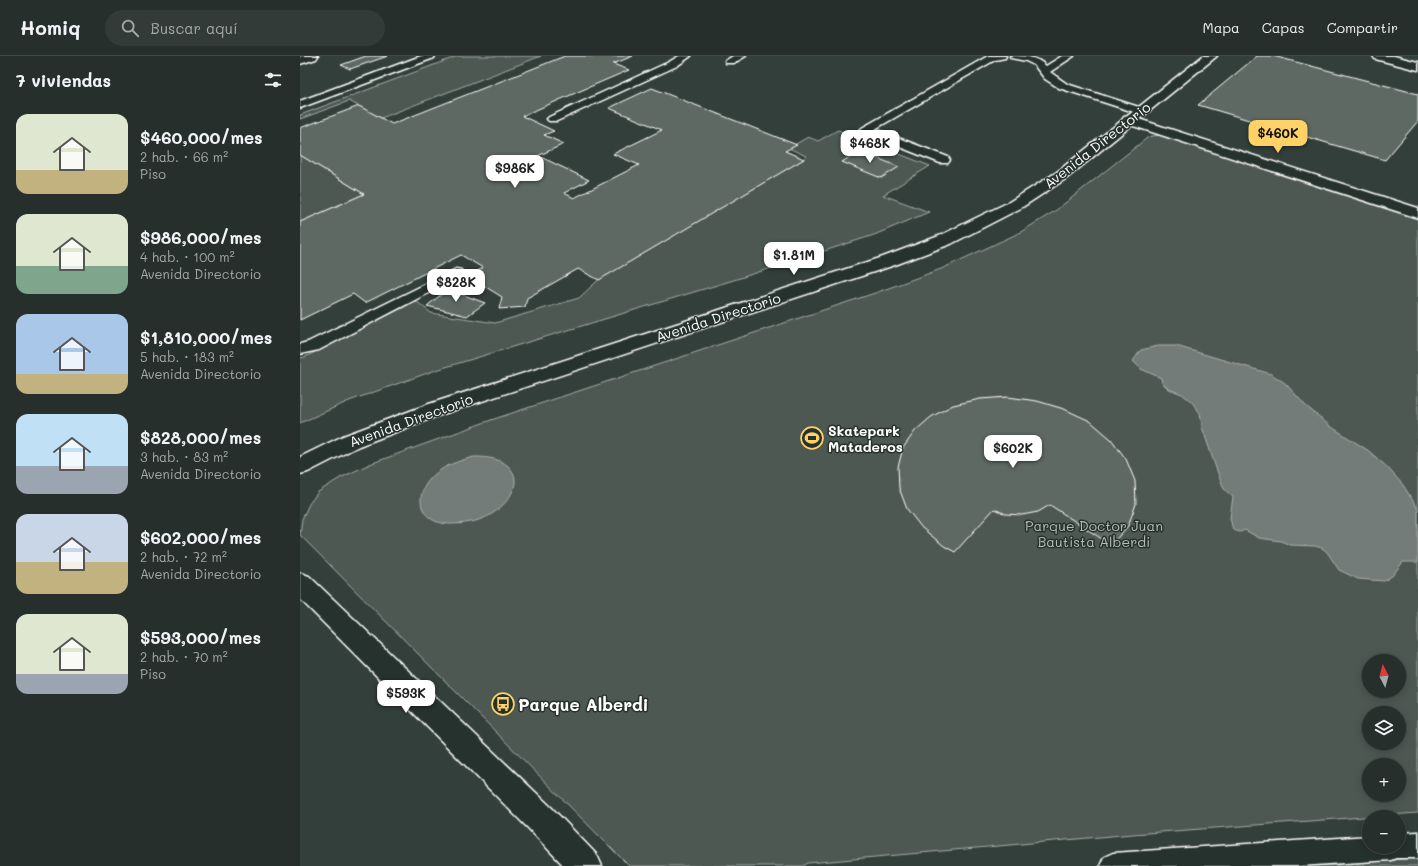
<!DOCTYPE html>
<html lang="es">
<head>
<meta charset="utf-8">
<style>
	:root { --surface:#262f2c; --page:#323b38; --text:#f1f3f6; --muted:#a4a9a9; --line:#424a48; --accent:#ffd166 }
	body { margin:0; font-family:Mali,sans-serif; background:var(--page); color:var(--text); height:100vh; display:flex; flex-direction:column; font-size:15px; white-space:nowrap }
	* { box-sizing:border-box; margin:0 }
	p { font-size:13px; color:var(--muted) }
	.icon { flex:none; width:22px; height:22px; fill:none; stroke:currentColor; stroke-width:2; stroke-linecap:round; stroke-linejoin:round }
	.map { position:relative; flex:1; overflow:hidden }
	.side { display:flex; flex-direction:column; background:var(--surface); width:300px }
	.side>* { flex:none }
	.needle { width:26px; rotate:354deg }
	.tools { position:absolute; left:1062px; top:598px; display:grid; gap:8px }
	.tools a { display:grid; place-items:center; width:44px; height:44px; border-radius:50%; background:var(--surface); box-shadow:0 2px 10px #0003,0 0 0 1px var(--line); font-size:20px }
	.price { position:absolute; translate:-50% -34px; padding:0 9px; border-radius:8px; background:#fff; color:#222; font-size:13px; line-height:26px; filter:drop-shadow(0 1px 2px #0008) }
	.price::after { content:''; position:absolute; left:50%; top:24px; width:12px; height:9px; margin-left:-6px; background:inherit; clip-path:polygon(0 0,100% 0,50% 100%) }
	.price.current { background:var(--accent); color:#111 }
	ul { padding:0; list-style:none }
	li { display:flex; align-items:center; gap:12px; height:100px; padding:0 16px }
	li span { display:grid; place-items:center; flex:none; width:112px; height:80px; border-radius:12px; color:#555 }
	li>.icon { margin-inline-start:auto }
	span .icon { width:48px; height:48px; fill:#fffc; stroke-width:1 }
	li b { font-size:17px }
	h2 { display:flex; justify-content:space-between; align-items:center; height:48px; padding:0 16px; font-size:17px }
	header { display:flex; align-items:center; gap:24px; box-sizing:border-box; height:56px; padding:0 20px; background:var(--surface); border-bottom:1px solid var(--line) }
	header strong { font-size:19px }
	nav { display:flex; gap:22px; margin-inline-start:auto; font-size:14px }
	.search { width:280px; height:36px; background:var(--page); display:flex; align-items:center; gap:10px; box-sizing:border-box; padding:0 14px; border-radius:22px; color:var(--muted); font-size:15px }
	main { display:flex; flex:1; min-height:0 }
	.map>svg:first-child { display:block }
	.green { fill:#4d5853; stroke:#a6aca9; fill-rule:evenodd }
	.water { fill:#737b78; stroke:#abb0ae }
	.building { fill:#5f6964; stroke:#fff }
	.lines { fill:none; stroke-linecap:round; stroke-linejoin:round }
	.service-casing { stroke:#fff; stroke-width:3 }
	.minor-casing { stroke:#fff; stroke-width:3 }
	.tertiary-casing { stroke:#fff; stroke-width:3 }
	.secondary-casing { stroke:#fff; stroke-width:3 }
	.service { fill:#26332d; fill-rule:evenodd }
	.minor { fill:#26332d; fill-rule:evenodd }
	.tertiary { fill:#26332d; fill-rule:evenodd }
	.secondary { fill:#26332d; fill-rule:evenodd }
	.labels { text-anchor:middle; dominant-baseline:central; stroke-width:3; stroke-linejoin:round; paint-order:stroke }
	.street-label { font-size:14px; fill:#fff; stroke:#26332d }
	.poi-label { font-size:14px; font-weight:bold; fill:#fff; stroke:#26332d; text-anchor:start }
	.park-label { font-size:14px; fill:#b8bcba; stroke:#26332d }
	.near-poi-label { font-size:17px; font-weight:bold; fill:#fff; stroke:#26332d; text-anchor:start }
</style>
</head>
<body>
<header>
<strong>Homiq</strong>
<div class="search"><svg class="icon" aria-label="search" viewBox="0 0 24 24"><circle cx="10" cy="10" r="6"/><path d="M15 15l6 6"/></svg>Buscar aquí</div>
<nav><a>Mapa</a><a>Capas</a><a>Compartir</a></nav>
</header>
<main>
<section class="side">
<h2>7 viviendas<svg class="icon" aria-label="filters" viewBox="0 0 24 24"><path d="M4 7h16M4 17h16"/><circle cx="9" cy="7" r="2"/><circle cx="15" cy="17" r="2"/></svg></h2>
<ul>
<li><span style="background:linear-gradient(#dfe7d0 70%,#c2b280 0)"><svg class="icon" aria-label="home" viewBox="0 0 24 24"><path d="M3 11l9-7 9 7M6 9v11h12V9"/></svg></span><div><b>$460,000/mes</b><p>2 hab. · 66 m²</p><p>Piso</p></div></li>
<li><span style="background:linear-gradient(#dfe7d0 65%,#7fa58c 0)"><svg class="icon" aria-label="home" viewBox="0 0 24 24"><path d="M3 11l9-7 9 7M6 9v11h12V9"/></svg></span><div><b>$986,000/mes</b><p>4 hab. · 100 m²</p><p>Avenida Directorio</p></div></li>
<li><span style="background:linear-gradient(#a9c7e8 75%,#c2b280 0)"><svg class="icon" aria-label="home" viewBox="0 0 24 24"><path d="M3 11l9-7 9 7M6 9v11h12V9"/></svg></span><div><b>$1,810,000/mes</b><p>5 hab. · 183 m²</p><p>Avenida Directorio</p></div></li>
<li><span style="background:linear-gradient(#bfe0f5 65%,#9aa5b1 0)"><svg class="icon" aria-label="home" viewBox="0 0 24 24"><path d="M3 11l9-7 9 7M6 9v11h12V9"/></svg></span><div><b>$828,000/mes</b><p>3 hab. · 83 m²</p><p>Avenida Directorio</p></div></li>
<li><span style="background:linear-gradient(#c9d6e8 60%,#c2b280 0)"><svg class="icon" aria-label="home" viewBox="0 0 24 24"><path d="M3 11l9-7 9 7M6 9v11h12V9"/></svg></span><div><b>$602,000/mes</b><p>2 hab. · 72 m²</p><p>Avenida Directorio</p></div></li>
<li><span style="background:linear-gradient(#dfe7d0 75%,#9aa5b1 0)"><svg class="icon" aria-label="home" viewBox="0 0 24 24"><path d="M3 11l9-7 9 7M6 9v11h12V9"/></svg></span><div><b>$593,000/mes</b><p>2 hab. · 70 m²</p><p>Piso</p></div></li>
</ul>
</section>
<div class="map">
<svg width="1118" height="810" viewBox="0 0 1118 810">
	<rect width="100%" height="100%" fill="#333f3a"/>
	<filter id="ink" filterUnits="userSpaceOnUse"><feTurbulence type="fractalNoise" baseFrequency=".025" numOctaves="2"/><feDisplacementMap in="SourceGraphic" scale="8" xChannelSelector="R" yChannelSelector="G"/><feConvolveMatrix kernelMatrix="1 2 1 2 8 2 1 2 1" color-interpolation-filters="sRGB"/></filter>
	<g filter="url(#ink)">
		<path class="green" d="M158,0H241L81,62L49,45L0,63V59Z
			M538,74L630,110L583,139L629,156L574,179L437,223L136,314L49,345L0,367V302L5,301L116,245L131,257L195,267L279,242L309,214L504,103L506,100L489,92L508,81L518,85Z
			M862,79L1118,161V757L833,778L508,807L503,810H329L0,479L2,463L9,448L18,436L40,422L70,408L191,364L575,237L641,213L719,177L755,155L847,82L852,80ZM1069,605H1099V635H1069ZM1069,657H1099V687H1069ZM1069,709H1099V739H1069Z
			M0,99L64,138L0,166Z
			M1118,802V810H1005Z"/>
		<path class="water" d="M858,290H876L971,318L985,327L1005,349L1030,370L1069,395L1088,412L1103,429L1118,453V506H1103L1092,520L1084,525L1058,523L1039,514L1027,496L1022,492L1015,490L990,489L981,485L959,482L945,474L940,476L933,474L930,462L933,441L924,433L916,412L902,371L900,357L891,345L882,338L869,333L862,327L861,322L841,313L833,305L841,294Z
			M174,401C186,401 199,402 208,410C226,426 206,450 190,459C178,466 164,468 149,468C121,467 112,442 131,422C142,410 158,405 174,401Z"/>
		<path class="building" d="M66,0H88L50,13L41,9Z
			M265,0H333L313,8L329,14L222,60L254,75L244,79L264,88L229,104L234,107L243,102L289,124L264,137L274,142L339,109L313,98L362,74L309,52L352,32L497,89L485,95L504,103L299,224L278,213L227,242L225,251L199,253L202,241L168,220L183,212L161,199L65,247L53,238L0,264V166L64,138L0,99V72L59,50L92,68Z
			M957,0H973L1118,38V65L1085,104L898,49Z
			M560,95L599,111L581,122L542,106Z
			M148,233L185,247L167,260L127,250Z
			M708,341L737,345L764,353L790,365L811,383L826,403L835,425L836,448L828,470L811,489L750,449L738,456L722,459L706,458L694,453L655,496L644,490L622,472L607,453L599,432L598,411L603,392L615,375L631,361L653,349L680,343Z"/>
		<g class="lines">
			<g class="service-casing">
				<path id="service" d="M121,0H135L134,2L0,52V45Z
					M379,0H391L377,10L257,65H249L247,63L249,61L369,6Z
					M433,0H446L434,7H426L425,5Z
					M688,0H706L705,2L695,4L575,73L648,101L650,104L648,107H640L562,76L560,74L562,72Z
					M710,0C724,0 736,0 746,10L762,0H774L750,16L767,28L845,53L847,55L845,57H837L759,32L745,23L734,9L726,5L711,2Z
					M156,213L161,214L163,217L161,220L19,294L0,298V288L8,286Z
					M1118,776V802H1096L1091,804L999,810H800L804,801L813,797L1069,780V791H1099V777Z"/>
			</g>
			<g class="minor-casing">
				<path id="minor" d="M0,0H18L16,3L0,8Z
					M829,60L1118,152V162L824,67L822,64L824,61Z"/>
			</g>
			<g class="tertiary-casing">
				<path id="tertiary" d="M1073,0H1094L1118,6V14L1075,3Z"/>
			</g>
			<g class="secondary-casing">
				<path id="secondary" d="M903,0H917L767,122L721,152L651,188L595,209L143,358L59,390L8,416L0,418V401L43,380L129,348L583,201L639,180L709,146L757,116Z
					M0,517L9,520L251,751L297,799L302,810H264L229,773L0,543Z"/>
			</g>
			<use href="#service" class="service"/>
			<use href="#minor" class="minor"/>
			<use href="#tertiary" class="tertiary"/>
			<use href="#secondary" class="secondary"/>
		</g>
	</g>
	<defs>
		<g id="stadium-ring" transform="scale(1.15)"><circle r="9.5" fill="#26332d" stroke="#ffd166" stroke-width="1.5"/><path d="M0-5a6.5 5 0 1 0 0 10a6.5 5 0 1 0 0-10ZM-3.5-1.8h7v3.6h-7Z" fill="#ffd166"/></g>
		<g id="bus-ring" transform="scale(1.15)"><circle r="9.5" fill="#26332d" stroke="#ffd166" stroke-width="1.5"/><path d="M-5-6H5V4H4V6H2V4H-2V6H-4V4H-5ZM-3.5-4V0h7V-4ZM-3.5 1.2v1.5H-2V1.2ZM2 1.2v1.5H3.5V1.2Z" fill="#ffd166"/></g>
	</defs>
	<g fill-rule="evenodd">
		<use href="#stadium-ring" x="512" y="382"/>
		<use href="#bus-ring" x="203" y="648"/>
	</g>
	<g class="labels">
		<g class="street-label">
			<text transform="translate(797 89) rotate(-38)">Avenida Directorio</text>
			<text transform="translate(418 261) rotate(-18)">Avenida Directorio</text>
			<text transform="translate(111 364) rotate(-20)">Avenida Directorio</text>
		</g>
		<g class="poi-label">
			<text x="528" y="374">Skatepark<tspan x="528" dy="16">Mataderos</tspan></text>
		</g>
		<g class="park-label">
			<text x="794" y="469">Parque Doctor Juan<tspan x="794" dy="16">Bautista Alberdi</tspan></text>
		</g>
		<g class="near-poi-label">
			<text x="218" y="648">Parque Alberdi</text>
		</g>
	</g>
</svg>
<div class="tools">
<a><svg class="needle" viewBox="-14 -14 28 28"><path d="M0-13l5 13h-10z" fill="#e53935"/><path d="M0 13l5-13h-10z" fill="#a4a9a9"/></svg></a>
<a><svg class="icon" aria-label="layers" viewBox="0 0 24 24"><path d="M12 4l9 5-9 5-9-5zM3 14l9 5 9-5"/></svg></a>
<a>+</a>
<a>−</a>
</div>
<b class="price current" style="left:978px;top:98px">$460K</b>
<b class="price" style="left:570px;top:108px">$468K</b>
<b class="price" style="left:215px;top:133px">$986K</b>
<b class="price" style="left:494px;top:220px">$1.81M</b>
<b class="price" style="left:156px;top:247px">$828K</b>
<b class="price" style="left:713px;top:413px">$602K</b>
<b class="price" style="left:106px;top:658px">$593K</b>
</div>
</main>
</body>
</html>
